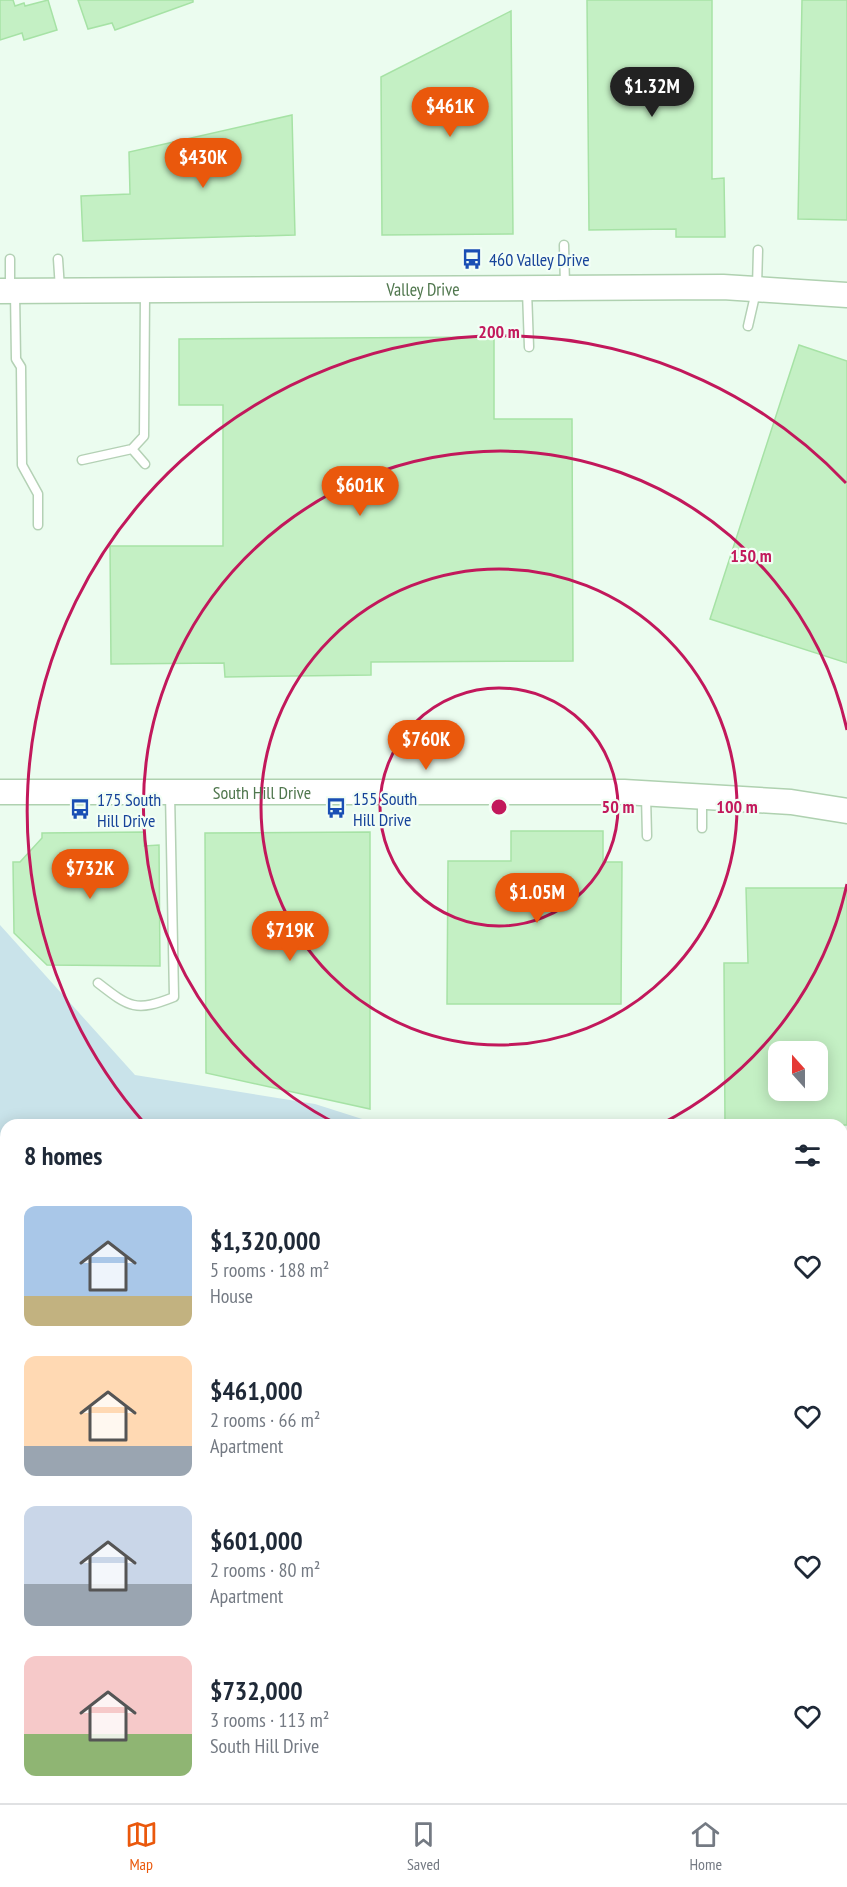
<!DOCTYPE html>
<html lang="en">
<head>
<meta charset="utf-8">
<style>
	:root { --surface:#fff; --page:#f6f6f7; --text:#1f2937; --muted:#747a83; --line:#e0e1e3; --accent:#ea580c }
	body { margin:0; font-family:"PT Sans Narrow",sans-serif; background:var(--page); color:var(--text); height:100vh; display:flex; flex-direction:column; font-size:22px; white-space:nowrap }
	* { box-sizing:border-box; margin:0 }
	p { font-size:20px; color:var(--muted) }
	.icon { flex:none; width:33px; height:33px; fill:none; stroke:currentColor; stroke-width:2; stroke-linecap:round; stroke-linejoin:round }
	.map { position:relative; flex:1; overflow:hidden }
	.side { position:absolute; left:0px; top:1119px; width:848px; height:684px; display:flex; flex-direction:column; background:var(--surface); border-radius:18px 18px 0 0; box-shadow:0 3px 15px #0003 }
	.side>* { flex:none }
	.needle { width:39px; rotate:339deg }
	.buttons { position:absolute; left:768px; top:1041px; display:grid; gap:12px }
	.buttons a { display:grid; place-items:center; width:60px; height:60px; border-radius:12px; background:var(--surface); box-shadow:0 3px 15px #0003; font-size:30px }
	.price { position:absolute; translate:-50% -51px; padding:0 14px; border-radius:21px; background:var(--accent); color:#fff; font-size:20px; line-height:39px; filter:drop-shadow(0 2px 3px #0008) }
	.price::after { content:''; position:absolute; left:50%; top:36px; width:18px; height:14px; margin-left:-9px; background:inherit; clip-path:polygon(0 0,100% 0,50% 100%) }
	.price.current { background:#222; color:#fff }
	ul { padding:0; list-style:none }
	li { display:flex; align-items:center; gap:18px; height:150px; padding:0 24px }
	li span { display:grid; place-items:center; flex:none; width:168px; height:120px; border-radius:12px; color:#555 }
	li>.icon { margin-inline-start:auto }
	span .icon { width:72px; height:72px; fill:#fffc; stroke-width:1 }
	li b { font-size:26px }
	h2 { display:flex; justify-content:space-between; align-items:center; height:72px; padding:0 24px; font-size:26px }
	.dock { display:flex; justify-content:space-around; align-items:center; height:84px; border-top:2px solid var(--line); background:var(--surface); font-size:16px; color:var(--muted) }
	.dock a { display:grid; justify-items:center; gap:3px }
	.dock .current { color:var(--accent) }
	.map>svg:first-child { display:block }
	.green { fill:#c9e3ea }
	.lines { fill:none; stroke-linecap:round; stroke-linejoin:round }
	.stream { stroke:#cba6d7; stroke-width:4.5 }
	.building { fill:#c4f0c4; stroke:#a6e2a5; stroke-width:1.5; fill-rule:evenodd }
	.lane-casing { stroke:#b4d1b5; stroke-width:11 }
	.secondary-casing { stroke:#afd1b0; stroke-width:27 }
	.lane { stroke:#fff; stroke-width:8 }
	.secondary { stroke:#fff; stroke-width:24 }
	.ring { fill:none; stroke:#c2185b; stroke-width:3 }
	.labels { text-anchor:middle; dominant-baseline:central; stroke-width:4.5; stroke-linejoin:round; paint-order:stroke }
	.transit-label { font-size:18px; fill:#164399; stroke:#f2fef5; text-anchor:start }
	.street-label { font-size:18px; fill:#50774e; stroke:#f2fef5 }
	.centre { fill:#c2185b; stroke:#f2fef5; stroke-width:3 }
	.ring-label { font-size:18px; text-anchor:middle; font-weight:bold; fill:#c2185b; stroke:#f2fef5; stroke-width:4.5; stroke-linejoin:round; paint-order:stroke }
</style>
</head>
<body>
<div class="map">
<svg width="847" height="1803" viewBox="0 0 847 1803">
	<rect width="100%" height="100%" fill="#ebfcef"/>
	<path class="green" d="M0,925L135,1075L315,1104L381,1125H6V1274L0,1275Z
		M842,1474L847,1477V1803H294L301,1797H842Z"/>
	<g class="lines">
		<path class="stream" d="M842,1479L847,1481"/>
	</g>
	<path class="building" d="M0,0H13L15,6L24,3L25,6L48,0L57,30L24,40L22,33L0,40Z
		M78,0H193V2L115,30L112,23L88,29Z
		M587,0H712V179L724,178L725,237H676V229L589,230Z
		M802,0H847V220L798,219Z
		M511,11L513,234L382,235L381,77Z
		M292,115L295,235L83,241L81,196L130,194L129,152Z
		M494,337V419H572L573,661L371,662V675L225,677L224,663L111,664L110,546H223V405H179V339Z
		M799,345L847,361V663L710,619Z
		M511,831H603V862H622L621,1004H447L448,861H511Z
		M144,832V846L159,845L160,966L47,965L14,933L13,862H20L42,838V833Z
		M370,832V1109L206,1073L205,833Z
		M746,888H847V1125H725L724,963H748ZM778,1052H818V1090H778Z"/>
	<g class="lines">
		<g class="lane-casing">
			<path id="lane" d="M564,245L565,286
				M58,259L60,289
				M10,288V259
				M527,291L529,347
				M15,292L16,359L21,367L22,465L38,494V525
				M145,294L144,436L132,449L145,464
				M748,326L757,287L758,250
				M82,460L132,449
				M646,796L647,836
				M702,799V828
				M98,983C130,1008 136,1012 174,997L170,793
				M842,1455L847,1457
				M138,1803L139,1797
				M240,1803L244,1797"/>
		</g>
		<g class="secondary-casing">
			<g id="secondary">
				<path id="s1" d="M0,291L723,287L847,295"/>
				<path id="s2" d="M0,792H624L791,802L847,811"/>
			</g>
		</g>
		<use href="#lane" class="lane"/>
		<use href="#secondary" class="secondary"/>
	</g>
	<g class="ring">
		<circle cx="499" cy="807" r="119"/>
		<circle cx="499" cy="807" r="238"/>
		<path d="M847 884A356 356 0 0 1 661 1124M337 1124A356 356 0 1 1 847 730"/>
		<path d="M146 1125A475 475 0 0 1 846 483"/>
	</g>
	<defs>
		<g id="bus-bare" transform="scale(1.62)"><path d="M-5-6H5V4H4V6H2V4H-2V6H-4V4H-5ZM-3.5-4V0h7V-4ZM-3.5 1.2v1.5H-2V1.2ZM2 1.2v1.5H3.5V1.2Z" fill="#1a4fb4" stroke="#f2fef5" stroke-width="2.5" paint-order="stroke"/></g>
	</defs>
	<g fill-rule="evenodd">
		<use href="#bus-bare" x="472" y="259"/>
		<use href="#bus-bare" x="336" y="808"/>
		<use href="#bus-bare" x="80" y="809"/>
	</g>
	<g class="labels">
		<g class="transit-label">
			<text x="489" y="259">460 Valley Drive</text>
			<text x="353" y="798">155 South<tspan x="353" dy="21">Hill Drive</tspan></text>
			<text x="97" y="799">175 South<tspan x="97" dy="21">Hill Drive</tspan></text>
		</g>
		<g class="street-label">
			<text stroke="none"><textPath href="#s1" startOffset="423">Valley Drive</textPath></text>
			<text stroke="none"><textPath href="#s2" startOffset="262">South Hill Drive</textPath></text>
		</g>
	</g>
	<circle cx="499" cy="807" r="9" class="centre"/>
	<g class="ring-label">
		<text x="499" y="338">200 m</text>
		<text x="751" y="562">150 m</text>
		<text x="618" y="813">50 m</text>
		<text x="737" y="813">100 m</text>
	</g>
</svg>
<div class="buttons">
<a><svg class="needle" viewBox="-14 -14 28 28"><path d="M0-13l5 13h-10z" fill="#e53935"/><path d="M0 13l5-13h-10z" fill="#747a83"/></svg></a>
</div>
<b class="price current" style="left:652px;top:118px">$1.32M</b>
<b class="price" style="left:450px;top:138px">$461K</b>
<b class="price" style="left:203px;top:189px">$430K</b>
<b class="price" style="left:360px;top:517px">$601K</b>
<b class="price" style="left:426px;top:771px">$760K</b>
<b class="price" style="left:90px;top:900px">$732K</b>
<b class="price" style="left:537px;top:924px">$1.05M</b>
<b class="price" style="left:290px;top:962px">$719K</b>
<section class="side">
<h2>8 homes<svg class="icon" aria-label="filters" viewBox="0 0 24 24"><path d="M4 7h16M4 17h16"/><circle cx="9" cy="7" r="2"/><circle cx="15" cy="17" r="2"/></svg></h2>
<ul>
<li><span style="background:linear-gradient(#a9c7e8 75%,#c2b280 0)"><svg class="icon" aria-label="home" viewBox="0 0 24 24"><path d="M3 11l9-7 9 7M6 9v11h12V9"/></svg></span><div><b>$1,320,000</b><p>5 rooms · 188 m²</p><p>House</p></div><svg class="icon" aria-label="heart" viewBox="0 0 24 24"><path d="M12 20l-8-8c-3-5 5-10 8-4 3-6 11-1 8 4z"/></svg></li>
<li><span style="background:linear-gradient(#ffd9b3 75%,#9aa5b1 0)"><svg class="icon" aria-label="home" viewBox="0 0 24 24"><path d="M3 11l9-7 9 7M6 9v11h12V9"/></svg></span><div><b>$461,000</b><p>2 rooms · 66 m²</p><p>Apartment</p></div><svg class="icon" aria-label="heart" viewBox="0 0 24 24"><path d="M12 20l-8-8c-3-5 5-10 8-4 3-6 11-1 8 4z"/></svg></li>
<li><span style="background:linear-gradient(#c9d6e8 65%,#9aa5b1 0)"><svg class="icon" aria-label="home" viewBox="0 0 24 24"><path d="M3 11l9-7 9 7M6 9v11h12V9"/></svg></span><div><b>$601,000</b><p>2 rooms · 80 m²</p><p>Apartment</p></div><svg class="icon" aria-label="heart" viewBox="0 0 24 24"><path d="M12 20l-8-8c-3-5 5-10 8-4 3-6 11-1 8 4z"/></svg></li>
<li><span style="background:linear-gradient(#f6c9c9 65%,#8fb573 0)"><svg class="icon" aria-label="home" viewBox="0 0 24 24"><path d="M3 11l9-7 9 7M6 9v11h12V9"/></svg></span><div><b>$732,000</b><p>3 rooms · 113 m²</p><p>South Hill Drive</p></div><svg class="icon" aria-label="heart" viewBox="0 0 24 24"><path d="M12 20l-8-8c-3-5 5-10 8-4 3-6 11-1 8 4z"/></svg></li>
</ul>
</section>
</div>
<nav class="dock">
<a class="current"><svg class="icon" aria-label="map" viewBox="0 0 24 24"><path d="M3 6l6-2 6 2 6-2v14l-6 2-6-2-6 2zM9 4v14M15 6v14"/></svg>Map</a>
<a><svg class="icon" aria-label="saved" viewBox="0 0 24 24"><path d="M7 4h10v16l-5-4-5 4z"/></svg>Saved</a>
<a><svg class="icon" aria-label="home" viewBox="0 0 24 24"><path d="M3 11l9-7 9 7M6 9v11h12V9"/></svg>Home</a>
</nav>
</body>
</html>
